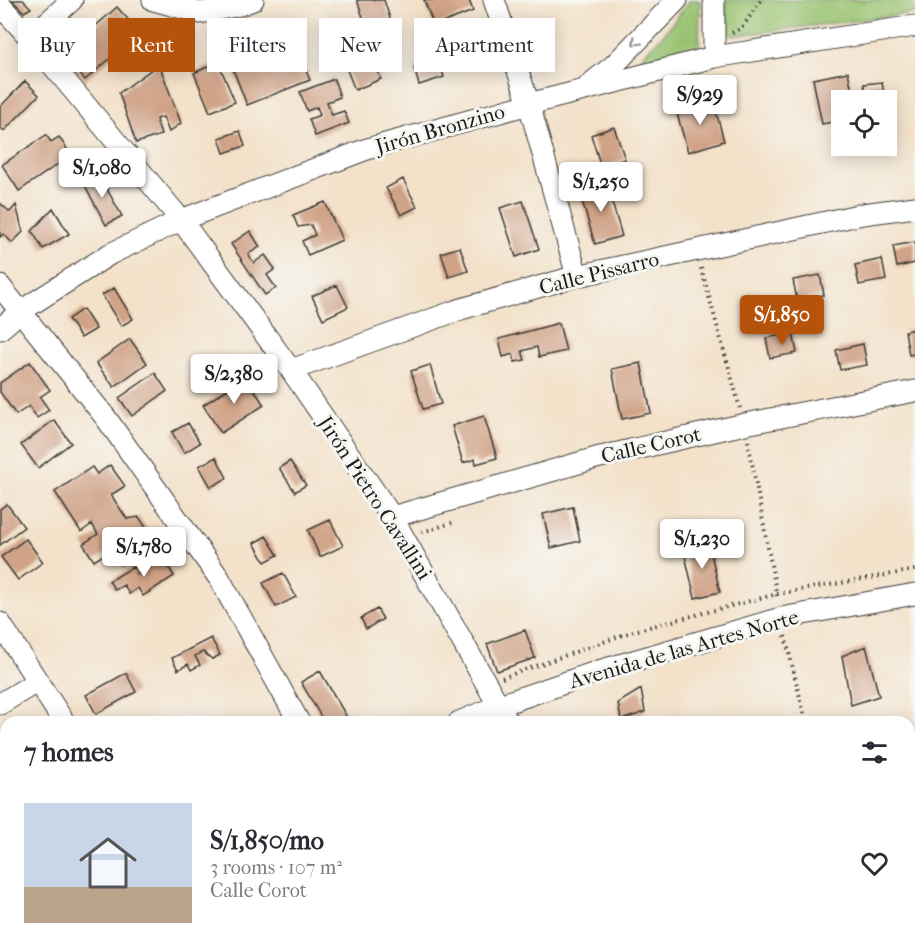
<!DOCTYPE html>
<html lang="en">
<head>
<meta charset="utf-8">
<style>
	:root { --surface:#fff; --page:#f7f7f7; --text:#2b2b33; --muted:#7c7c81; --accent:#b45309 }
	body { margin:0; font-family:"IM FELL French Canon",serif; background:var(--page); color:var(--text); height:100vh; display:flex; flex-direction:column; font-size:22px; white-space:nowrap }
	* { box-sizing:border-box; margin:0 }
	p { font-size:20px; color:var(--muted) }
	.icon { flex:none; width:33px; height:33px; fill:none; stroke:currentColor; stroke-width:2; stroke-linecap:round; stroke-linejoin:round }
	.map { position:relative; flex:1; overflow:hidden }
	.details { position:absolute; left:0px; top:716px; width:915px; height:236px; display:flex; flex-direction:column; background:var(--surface); border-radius:18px 18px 0 0; box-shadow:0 3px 15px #0003 }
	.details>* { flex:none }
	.top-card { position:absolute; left:18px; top:18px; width:600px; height:54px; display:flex; gap:12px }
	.buttons { position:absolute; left:831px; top:90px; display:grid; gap:12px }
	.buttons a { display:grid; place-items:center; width:66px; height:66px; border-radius:0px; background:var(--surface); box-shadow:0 3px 15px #0003; font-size:30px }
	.price { position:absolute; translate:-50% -51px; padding:0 14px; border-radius:6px; background:#fff; color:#222; font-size:20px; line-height:39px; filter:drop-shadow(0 2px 3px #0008) }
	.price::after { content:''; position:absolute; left:50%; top:36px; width:18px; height:14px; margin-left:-9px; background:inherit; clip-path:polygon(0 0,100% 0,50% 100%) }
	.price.on { background:var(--accent); color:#fff }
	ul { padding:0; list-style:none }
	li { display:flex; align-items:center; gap:18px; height:150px; padding:0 24px }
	li span { display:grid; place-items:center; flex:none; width:168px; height:120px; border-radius:0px; color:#555 }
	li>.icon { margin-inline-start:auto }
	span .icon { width:72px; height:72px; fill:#fffc; stroke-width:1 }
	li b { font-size:26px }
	h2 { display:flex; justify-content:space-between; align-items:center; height:72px; padding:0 24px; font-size:26px }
	.chip { padding:0 21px; border-radius:0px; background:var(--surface); box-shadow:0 3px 15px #0003; font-size:21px; line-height:54px }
	.chip.on { background:var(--accent); color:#fff }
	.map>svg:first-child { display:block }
	.green { fill:#98c26f; stroke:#5a6f46; stroke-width:1.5 }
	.building { fill:#d0a286 }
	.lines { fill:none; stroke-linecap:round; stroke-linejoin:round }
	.minor-casing { stroke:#3c3a36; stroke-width:23 }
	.path { stroke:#3c3a36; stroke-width:4; stroke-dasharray:1.5 4.5; stroke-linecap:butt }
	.minor { stroke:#fff; stroke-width:21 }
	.oneway { stroke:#999 }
	.labels { text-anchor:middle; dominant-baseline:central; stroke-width:6; stroke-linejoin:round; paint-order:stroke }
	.street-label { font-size:21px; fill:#1c1c1c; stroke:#f6f6f2 }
</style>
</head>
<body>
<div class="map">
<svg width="915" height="950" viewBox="0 0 915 950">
	<rect width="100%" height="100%" fill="#f6f6f2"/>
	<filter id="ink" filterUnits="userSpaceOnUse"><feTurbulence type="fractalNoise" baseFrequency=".0167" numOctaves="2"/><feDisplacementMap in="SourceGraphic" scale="12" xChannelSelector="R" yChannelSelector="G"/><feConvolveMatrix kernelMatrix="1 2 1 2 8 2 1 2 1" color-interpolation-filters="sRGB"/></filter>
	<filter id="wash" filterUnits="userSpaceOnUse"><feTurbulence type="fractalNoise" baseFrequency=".008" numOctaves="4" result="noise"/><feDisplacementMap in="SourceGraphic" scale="24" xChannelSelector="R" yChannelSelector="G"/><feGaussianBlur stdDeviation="1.35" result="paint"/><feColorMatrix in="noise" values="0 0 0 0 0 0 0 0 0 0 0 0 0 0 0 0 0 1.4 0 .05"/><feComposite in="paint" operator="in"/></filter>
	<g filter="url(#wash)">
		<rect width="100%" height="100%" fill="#f3e1c9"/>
		<path class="green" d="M690,0H699L700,3L699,45L696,50L688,56L642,65L641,61L643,55L665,33Z
			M726,0H915V13L732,36C723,28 726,11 726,0Z
			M915,800V950H619L616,945H909V802Z"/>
		<g id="blocks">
			<path class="building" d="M12,0H23L31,8L24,12Z
				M357,0H384L397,40L390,42L386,31L374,36L380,44L373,46Z
				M424,0H469L473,11L434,26Z
				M117,7L140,33L85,80L63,55Z
				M290,34L299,56L287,60L291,71L304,66L310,80L247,105L229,59Z
				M373,59L381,79L355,90L347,70Z
				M439,60L444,77L419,85L414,68Z
				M218,62L235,102L210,112L194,73Z
				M159,64L181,123L169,132L163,117L156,119L161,135L136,143L119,93Z
				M848,72L854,100H842V120L822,124L813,79Z
				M334,79L340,97L327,102L332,115L344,111L349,123L315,136L309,119L320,115L317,107L307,111L300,92Z
				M25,81L39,95L4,131L0,127V107Z
				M882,82L885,100H866L864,84Z
				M713,100L724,141L688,152L676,110Z
				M614,127L625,159L601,167L591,135Z
				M240,131L245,146L224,153L219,138Z
				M46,135L51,142L59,137L71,155L19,191L2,165Z
				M99,175L122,216L106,225L81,178Z
				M403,179L417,207L401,215L386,188Z
				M606,182L622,236L595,244L579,191Z
				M523,201L539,249L516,257L500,208Z
				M325,202L342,240L308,255L302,241L315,235L311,225L298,227L293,215Z
				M0,203L10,212L16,205L23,232L12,243L4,234L0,237Z
				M53,208L69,234L43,249L32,231Z
				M250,231L260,247L248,254L254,263L265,255L275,269L267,275L276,288L265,295L231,244Z
				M915,242V263L897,267L893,246Z
				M460,247L468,271L449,277L441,253Z
				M882,259L886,280L859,285L855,265Z
				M820,275L824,295L797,300L793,280Z
				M337,285L348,307L323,319L312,296Z
				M114,288L133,319L121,326L102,295Z
				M83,309L96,329L81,338L68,319Z
				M559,323L566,351L539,357L537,347L522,351L525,360L515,362L513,354L503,357L499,339Z
				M915,329V354L909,355L905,331Z
				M793,333L797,353L770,358L766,338Z
				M130,339L147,363L114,387L96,363Z
				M863,344L867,365L840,370L836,350Z
				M30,362L50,390L40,397L49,410L37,418L29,406L16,415L0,392V383Z
				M641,363L651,413L622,419L612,369Z
				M430,365L441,404L423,409L411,371Z
				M155,373L167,391L132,416L119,398Z
				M246,377L264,405L221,433L203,405Z
				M484,416L497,458L476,464L475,459L463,463L452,426Z
				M54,420L71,443L38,468L21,445Z
				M188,423L200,443L184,453L172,432Z
				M216,457L227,478L211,487L199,466Z
				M290,461L306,485L295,492L279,468Z
				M110,465L125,486L111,495L127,519L139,517L156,542L121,565L111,550L94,561L83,544L98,534L92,524L81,532L55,492L92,467L97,474Z
				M7,504L24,527L0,545V509Z
				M573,507L580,541L551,548L543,514Z
				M330,520L343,546L320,557L308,530Z
				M266,536L278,555L265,562L254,543Z
				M26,539L43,562L18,580L1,557Z
				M708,541L720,592L695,598L683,547Z
				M163,558L174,576L143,596L138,588L129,594L124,585L115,590L109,581L133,567L137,574Z
				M283,573L296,597L276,607L263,583Z
				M377,609L383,619L366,629L361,618Z
				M525,630L535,658L497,671L487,644Z
				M211,638L220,655L212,659L203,652L195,656L200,665L191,670L188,664L178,670L172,658Z
				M866,646L879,696L851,705L842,656Z
				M320,671L348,719L344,722H324L301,682Z
				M126,673L136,692L96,714L86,695Z
				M641,689L645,712L621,720L618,703Z
				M6,785V813L0,803V789Z
				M83,945H103L94,950H85Z"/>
		</g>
	</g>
	<g filter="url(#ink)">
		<use href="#blocks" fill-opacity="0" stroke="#3c3a36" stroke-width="1.5"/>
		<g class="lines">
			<g class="minor-casing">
				<path id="minor" d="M153,0L200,13L240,5L253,0
					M494,0L529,104L577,276
					M714,0V57
					M0,5L30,38L181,220L291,370L392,517L508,722
					M30,38L72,0
					M589,85L613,66L677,0
					M0,286L106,418L219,578L299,722
					M0,329L21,311L110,254L181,220L367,149L529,104L714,57L915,26
					M291,370L461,309L577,276L863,214L915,207
					M392,517L596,458L745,424L915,391
					M0,623L64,722
					M0,704L38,681
					M459,722L500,705L602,670L781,618L915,594
					M909,802L915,800
					M190,945L193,950
					M413,945L415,950
					M616,945L619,950
					M0,950L7,945"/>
			</g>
			<path class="path" d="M732,33C747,27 751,11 762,0
				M701,268L740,408
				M748,441L777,596
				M422,532L455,522
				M785,636L806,722
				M502,678L634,631L777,594L915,570
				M909,871L915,861
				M861,950L864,945"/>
			<use href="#minor" class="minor"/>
		</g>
		<defs><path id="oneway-chevron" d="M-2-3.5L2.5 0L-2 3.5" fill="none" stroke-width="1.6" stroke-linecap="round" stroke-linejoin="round" transform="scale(1.5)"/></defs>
		<use class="oneway" href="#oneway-chevron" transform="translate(636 42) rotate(135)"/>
	</g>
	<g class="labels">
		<g class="street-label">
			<text transform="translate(440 129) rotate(-16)">Jirón Bronzino</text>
			<text transform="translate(599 273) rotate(-14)">Calle Pissarro</text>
			<text transform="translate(651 445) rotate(-13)">Calle Corot</text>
			<text transform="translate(375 498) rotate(57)">Jirón Pietro Cavallini</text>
			<text transform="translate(684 649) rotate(-16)">Avenida de las Artes Norte</text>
		</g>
	</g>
</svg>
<div class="buttons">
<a><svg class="icon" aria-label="locate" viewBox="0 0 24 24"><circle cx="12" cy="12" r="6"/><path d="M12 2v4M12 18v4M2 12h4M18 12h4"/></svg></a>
</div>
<b class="price" style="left:700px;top:126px">S/929</b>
<b class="price" style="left:102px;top:199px">S/1,080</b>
<b class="price" style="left:601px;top:213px">S/1,250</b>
<b class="price on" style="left:782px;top:346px">S/1,850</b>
<b class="price" style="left:234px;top:405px">S/2,380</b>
<b class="price" style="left:702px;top:570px">S/1,230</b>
<b class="price" style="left:144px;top:578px">S/1,780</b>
<div class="top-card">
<a class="chip">Buy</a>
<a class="chip on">Rent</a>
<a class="chip">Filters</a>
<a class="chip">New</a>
<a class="chip">Apartment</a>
</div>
<section class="details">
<h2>7 homes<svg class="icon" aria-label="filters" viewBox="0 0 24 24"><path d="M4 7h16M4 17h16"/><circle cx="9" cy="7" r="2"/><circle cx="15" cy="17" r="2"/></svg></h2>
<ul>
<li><span style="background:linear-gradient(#c9d6e8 70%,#b9a48a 0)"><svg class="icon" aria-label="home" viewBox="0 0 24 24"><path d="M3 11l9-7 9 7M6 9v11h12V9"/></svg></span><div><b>S/1,850/mo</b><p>3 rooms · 107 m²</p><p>Calle Corot</p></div><svg class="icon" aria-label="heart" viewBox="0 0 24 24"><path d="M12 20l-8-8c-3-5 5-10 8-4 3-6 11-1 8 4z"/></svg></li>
</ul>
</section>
</div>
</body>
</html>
